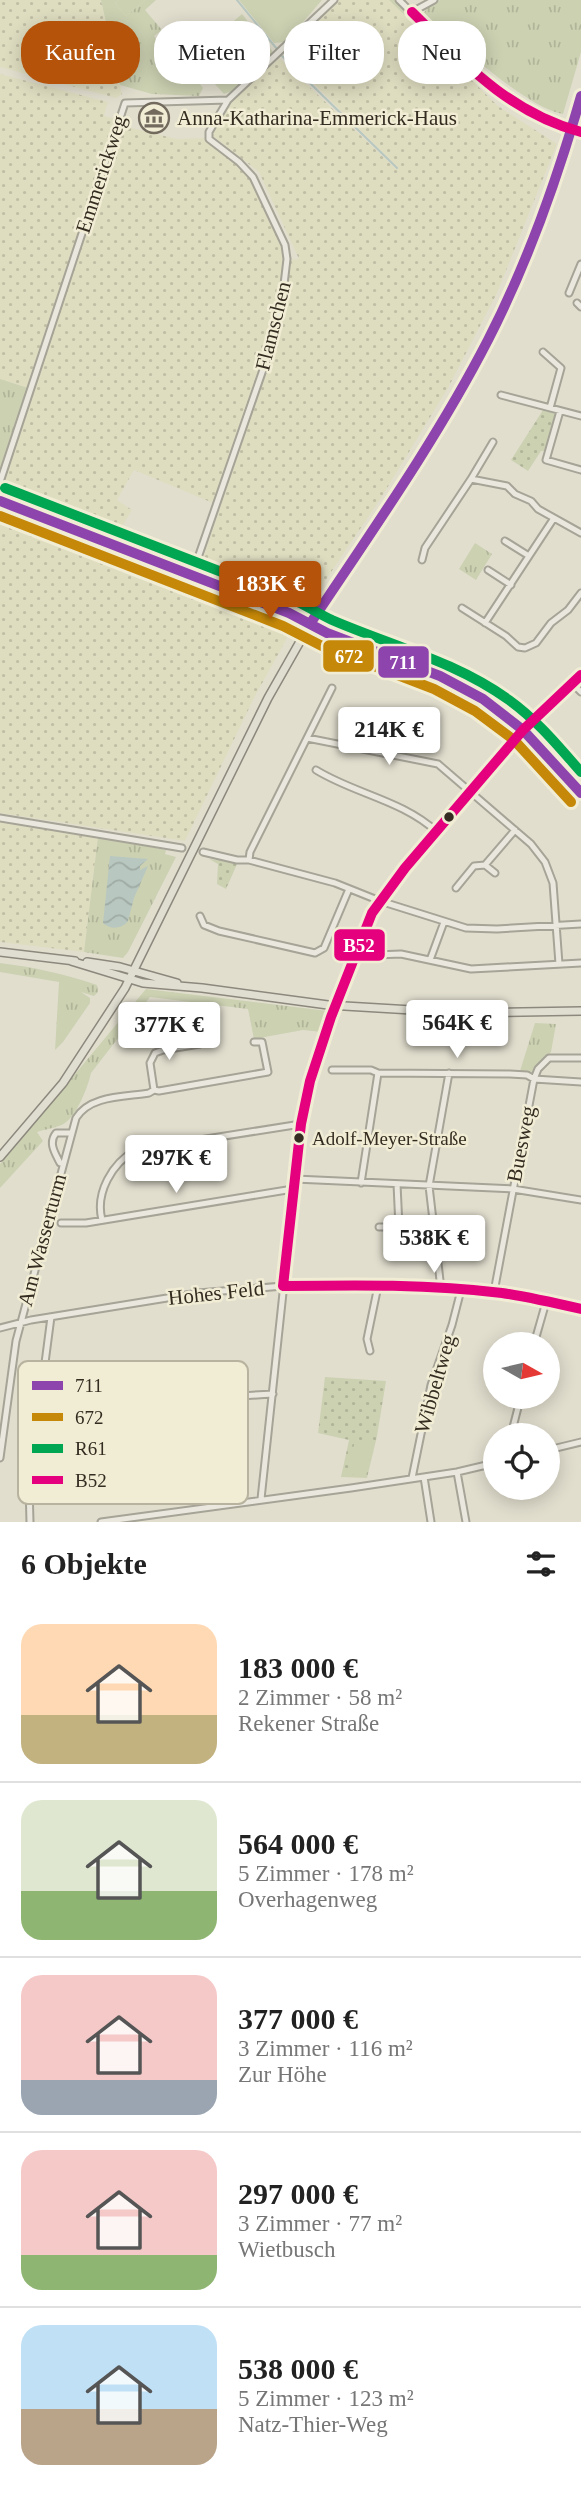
<!DOCTYPE html>
<html lang="de">
<head>
<meta charset="utf-8">
<style>
	:root { --surface:#fff; --page:#f2f2f2; --text:#222; --muted:#767676; --line:#e0e0e0; --accent:#b45309 }
	body { margin:0; font-family:"Times New Roman",serif; background:var(--page); color:var(--text); height:100vh; display:flex; flex-direction:column; font-size:26px; white-space:nowrap }
	* { box-sizing:border-box; margin:0 }
	p { font-size:23px; color:var(--muted) }
	.icon { flex:none; width:38px; height:38px; fill:none; stroke:currentColor; stroke-width:2; stroke-linecap:round; stroke-linejoin:round }
	.map { position:relative; height:1522px; overflow:hidden }
	.details { display:flex; flex-direction:column; background:var(--surface); flex:1 }
	.details>* { flex:none }
	.top-card { position:absolute; left:21px; top:21px; width:539px; height:63px; display:flex; gap:14px }
	.needle { width:46px; rotate:98deg }
	.buttons { position:absolute; left:483px; top:1332px; display:grid; gap:14px }
	.buttons a { display:grid; place-items:center; width:77px; height:77px; border-radius:50%; background:var(--surface); box-shadow:0 4px 18px #0003; font-size:35px }
	.price { position:absolute; translate:-50% -60px; padding:0 16px; border-radius:7px; background:#fff; color:#222; font-size:23px; line-height:46px; filter:drop-shadow(0 2px 4px #0008) }
	.price::after { content:''; position:absolute; left:50%; top:42px; width:21px; height:16px; margin-left:-10px; background:inherit; clip-path:polygon(0 0,100% 0,50% 100%) }
	.price.active { background:var(--accent); color:#fff }
	ul { padding:0; list-style:none }
	li { display:flex; align-items:center; gap:21px; height:175px; padding:0 21px }
	li+li { border-top:2px solid var(--line) }
	li span { display:grid; place-items:center; flex:none; width:196px; height:140px; border-radius:21px; color:#555 }
	li>.icon { margin-inline-start:auto }
	span .icon { width:84px; height:84px; fill:#fffc; stroke-width:1 }
	li b { font-size:30px }
	h2 { display:flex; justify-content:space-between; align-items:center; height:84px; padding:0 21px; font-size:30px }
	.pill { padding:0 24px; border-radius:28px; background:var(--surface); box-shadow:0 4px 18px #0003; font-size:24px; line-height:63px }
	.pill.active { background:var(--accent); color:#fff }
	.map>svg:first-child { display:block }
	.farmland { fill:url(#farmland-dots) }
	.grass { fill:url(#grass-tufts) }
	.park { fill:url(#park-dots) }
	.garden { fill:#ccd1b2 }
	.water { fill:url(#water-waves) }
	.lines { fill:none; stroke-linecap:round; stroke-linejoin:round }
	.stream { stroke:#b8c7c0; stroke-width:2 }
	.minor-tunnel { stroke:#bebaab; stroke-width:5; stroke-dasharray:5 2.5; stroke-linecap:butt }
	.minor-casing { stroke:#a6a397; stroke-width:9 }
	.major-casing { stroke:#8c887d; stroke-width:10 }
	.minor { stroke:#eae8de; stroke-width:5 }
	.major { stroke:#e0ded1; stroke-width:7 }
	.minor-bridge-casing { stroke:#a6a397; stroke-width:9; stroke-linecap:butt }
	.minor-bridge { stroke:#eae8de; stroke-width:5 }
	.bus-1-casing { stroke:#f1edd5; stroke-width:16 }
	.bus-2-casing { stroke:#f1edd5; stroke-width:16 }
	.bus-3-casing { stroke:#f1edd5; stroke-width:16 }
	.bus-4-casing { stroke:#f1edd5; stroke-width:16 }
	.bus-1 { stroke:#8e44ad; stroke-width:10 }
	.bus-2 { stroke:#c68808; stroke-width:10 }
	.bus-3 { stroke:#00a651; stroke-width:10 }
	.bus-4 { stroke:#e5007d; stroke-width:10 }
	.bus-dot { fill:#342c20; stroke:#f1edd5; stroke-width:2.5 }
	.labels { text-anchor:middle; dominant-baseline:central; stroke-width:5; stroke-linejoin:round; paint-order:stroke }
	.bus-label { font-size:19px; fill:#342c20; stroke:#f1edd5; text-anchor:start }
	.poi-label { font-size:21px; fill:#342c20; stroke:#f1edd5; text-anchor:start }
	.street-label { font-size:21px; fill:#342c20; stroke:#f1edd5 }
	.key { fill:#f1edd5; stroke:#b8b39f; stroke-width:2 }
	.key-label { font-size:19px; fill:#342c20 }
	.line-badge { stroke:#f1edd5; stroke-width:2.5 }
	.badge-label { font-size:19px; text-anchor:middle; font-weight:bold; fill:#fff }
</style>
</head>
<body>
<div class="map">
<svg width="581" height="1522" viewBox="0 0 581 1522">
	<defs>
		<pattern id="farmland-dots" width="8" height="8" patternUnits="userSpaceOnUse" patternTransform="scale(1.75)"><rect width="8" height="8" fill="#dfddc0"/><path d="M2 2h.1M6 6h.1" fill="none" stroke="#c0bea5" stroke-width="1.8" stroke-linecap="round"/></pattern>
		<pattern id="grass-tufts" width="24" height="20" patternUnits="userSpaceOnUse" patternTransform="scale(1.75)"><rect width="24" height="20" fill="#ccd1b2"/><path d="M3 7l-1-3M5 7V3M7 7l1-3M15 17l-1-3M17 17v-4M19 17l1-3" fill="none" stroke="#b0b499"/></pattern>
		<pattern id="park-dots" width="8" height="8" patternUnits="userSpaceOnUse" patternTransform="scale(1.75)"><rect width="8" height="8" fill="#ccd1b2"/><path d="M2 2h.1M6 6h.1" fill="none" stroke="#b0b499" stroke-width="1.8" stroke-linecap="round"/></pattern>
		<pattern id="water-waves" width="16" height="10" patternUnits="userSpaceOnUse" patternTransform="scale(1.75)"><rect width="16" height="10" fill="#b8c7c0"/><path d="M0 5q4-4 8 0t8 0" fill="none" stroke="#9faba5"/></pattern>
	</defs>
	<rect width="100%" height="100%" fill="#e1dece"/>
	<path class="farmland" d="M0,0H101L122,94L116,98L0,67Z
		M339,0H389L498,106L557,144L497,293L448,388L381,498L311,602L296,606L199,570L251,415L243,414L213,503L134,470L117,500L132,510L116,537L35,505L32,506L0,492L119,125L177,139L205,138L209,143L244,169L254,183L283,243L285,260L299,259L259,172L213,136L212,131L235,98L278,57L396,169L398,168L283,53Z
		M0,74L108,102L104,116L116,119L28,388L0,379Z
		M0,512L233,604L289,631L285,642L254,698L185,841L0,813Z
		M0,821L98,837L84,952L0,942Z"/>
	<path class="grass" d="M101,0H119L115,3L126,16L145,0H156L145,10L162,30L154,36L162,46L166,44L169,48L161,54L164,57L171,51L176,57L166,65L184,84L194,76L203,88L199,96L152,94L120,85Z
		M389,0H396L432,36L429,39Z
		M440,0H581V52L563,114C526,108 453,40 424,13L428,6Z
		M242,14L273,52L232,91L224,94L193,60L197,56L195,54Z
		M0,379L28,388L0,473Z
		M475,543L492,554L476,580L459,569Z
		M98,837L166,850L165,854L176,857L128,952L123,958L84,952Z
		M0,963C33,967 65,974 97,985L98,992L94,996L81,992L90,998V1003L63,1042L55,1050L59,982L0,972Z
		M146,989L328,1011L322,1032L303,1030L254,1039L248,1009L150,997L91,1073C88,1087 77,1115 65,1123C58,1128 45,1129 37,1132L43,1141L0,1188V1164Z
		M535,1023L556,1024L551,1052L533,1072L520,1071Z"/>
	<path class="park" d="M543,410L556,414L546,451H541L528,471L511,460Z
		M209,859L238,862L226,889L217,884L218,864Z
		M325,1377L386,1381L377,1436L367,1478L341,1477L349,1440L318,1433Z"/>
	<path class="garden" d="M119,0H145L126,16L115,3Z
		M239,0H322L286,42L274,43Z
		M355,1440L372,1443L366,1477L348,1474Z"/>
	<path class="water" d="M110,856L148,859L140,866V870L148,866L134,898L128,921C122,929 110,930 103,923Z"/>
	<g class="lines">
		<path class="stream" d="M237,0L277,49
			M281,55L397,168"/>
		<path class="minor-tunnel" d="M331,1017L339,997"/>
		<g class="minor-casing">
			<path id="minor" d="M399,0C445,45 497,104 557,126
				M412,12L434,0
				M569,293L581,264
				M577,303L581,307
				M543,352L561,368L550,408
				M501,395L581,416
				M560,411L546,460L581,470
				M471,479L493,442
				M0,482L125,103L228,100L334,0
				M505,541L529,556
				M422,560L425,548L471,479L507,486L515,494L531,501L538,509L581,533
				M488,570L511,585
				M192,575L275,335L283,293L287,259L285,245L253,177L239,162L209,139V132L228,100
				M462,608L506,636L518,647L525,648L536,643L551,623L568,610L581,593
				M485,623L554,518
				M310,624L482,698C520,724 550,759 581,793
				M572,683L581,692
				M307,738L438,764L531,844L545,862L553,883L559,964
				M316,770C355,794 402,800 437,832
				M571,782L581,772
				M0,818L182,848
				M203,852L237,860H249L335,883L380,901L466,928L497,929L581,924
				M249,860L250,852L332,688
				M485,865L495,873
				M456,888L474,866L485,865L515,830
				M200,916L204,925L219,931L315,953L324,948L349,889
				M375,955L401,954L471,969L581,963
				M430,960L444,922
				M339,997L372,913L380,901L523,730L581,675
				M332,1070H371L378,1073L510,1074L527,1075L534,1079L581,1082
				M154,1090L150,1063L155,1053L163,1050L200,1044
				M63,1164L60,1163C55,1153 48,1143 56,1133H70
				M295,1179L513,1189L581,1200
				M361,1183L378,1073
				M102,1220C95,1193 112,1163 136,1150L301,1124
				M61,1223H86L293,1189
				M379,1227H399L397,1184
				M441,1289L429,1186L449,1073
				M494,1292L534,1079L538,1069L549,1058H581
				M0,1328L31,1320L198,1293L283,1286L339,1285L473,1290L500,1293L581,1309
				M534,1344L546,1302
				M370,1351L367,1339L378,1286
				M39,1412C117,1417 195,1397 273,1394
				M511,1435L521,1396
				M548,1450L581,1442
				M0,1458L16,1341L76,1118C90,1095 125,1097 149,1093L154,1090L159,1091L268,1072L262,1042H254
				M457,1472L466,1522
				M424,1477L431,1522
				M412,1478L431,1385L452,1325L461,1290
				M261,1499L301,1124L310,1081L331,1017
				M30,1522L29,1485L51,1317
				M101,1522L351,1488L457,1472L495,1463"/>
		</g>
		<g class="major-casing">
			<path id="major" d="M0,501L241,594L310,624
				M0,952L75,961
				M71,961L143,983L202,988L328,1005L462,1013L581,1011
				M87,962L120,967L177,983
				M0,1157L63,1083L125,988L268,698L310,624L426,447L488,339L535,236L560,165L581,96"/>
		</g>
		<use href="#minor" class="minor"/>
		<use href="#major" class="major"/>
		<g class="minor-bridge-casing">
			<path id="minor-bridge" d="M557,126L581,132"/>
		</g>
		<use href="#minor-bridge" class="minor-bridge"/>
		<g class="bus-1-casing">
			<path id="bus-1" d="M0,501L289,613L327,633L440,676L483,699L523,730L581,793
				M310,624C372,531 437,439 488,340C528,262 557,180 581,96"/>
		</g>
		<g class="bus-2-casing">
			<path id="bus-2" d="M0,516L283,626L322,646L434,689L475,711L514,740L571,802"/>
		</g>
		<g class="bus-3-casing">
			<path id="bus-3" d="M5,488L294,600C307,606 319,614 332,620C392,646 455,661 509,700C537,720 559,747 581,772"/>
		</g>
		<g class="bus-4-casing">
			<path id="bus-4" d="M412,12C464,63 508,112 581,132
				M283,1286L301,1124L310,1081L331,1017L372,913L405,868L523,730L581,675
				M283,1286C356,1285 430,1284 502,1293C529,1297 555,1303 581,1309"/>
		</g>
		<use href="#bus-1" class="bus-1"/>
		<use href="#bus-2" class="bus-2"/>
		<use href="#bus-3" class="bus-3"/>
		<use href="#bus-4" class="bus-4"/>
	</g>
	<defs>
		<g id="museum-ring" transform="scale(1.575)"><circle r="9.5" fill="#f1edd5" stroke="#716a5d" stroke-width="1.5"/><path d="M0-6L6-3V-2H-6V-3ZM-5-1h2V3h-2ZM-1-1h2V3h-2ZM3-1h2V3H3ZM-6 4H6V6H-6Z" fill="#716a5d"/></g>
	</defs>
	<g fill-rule="evenodd">
		<use href="#museum-ring" x="154" y="118"/>
	</g>
	<g class="bus-dot">
		<circle cx="449" cy="817" r="6"/>
		<circle cx="299" cy="1138" r="6"/>
	</g>
	<g class="labels">
		<g class="bus-label">
			<text x="312" y="1138">Adolf-Meyer-Straße</text>
		</g>
		<g class="poi-label">
			<text x="177" y="118">Anna-Katharina-Emmerick-Haus</text>
		</g>
		<g class="street-label">
			<text transform="translate(101 174) rotate(-72)">Emmerickweg</text>
			<text transform="translate(273 326) rotate(-76)">Flamschen</text>
			<text transform="translate(521 1144) rotate(-79)">Buesweg</text>
			<text transform="translate(42 1240) rotate(-75)">Am Wasserturm</text>
			<text transform="translate(216 1293) rotate(-6)">Hohes Feld</text>
			<text transform="translate(435 1384) rotate(-74)">Wibbeltweg</text>
		</g>
	</g>
	<rect x="18" y="1361" width="230" height="143" rx="10" class="key"/>
	<rect x="32" y="1381" width="31" height="9" fill="#8e44ad"/>
	<rect x="32" y="1413" width="31" height="8" fill="#c68808"/>
	<rect x="32" y="1444" width="31" height="9" fill="#00a651"/>
	<rect x="32" y="1476" width="31" height="8" fill="#e5007d"/>
	<g class="key-label">
		<text x="75" y="1392">711</text>
		<text x="75" y="1424">672</text>
		<text x="75" y="1455">R61</text>
		<text x="75" y="1487">B52</text>
	</g>
	<g class="line-badge">
		<rect x="322" y="639" width="53" height="34" rx="7" fill="#c68808"/>
		<rect x="377" y="645" width="53" height="34" rx="7" fill="#8e44ad"/>
		<rect x="333" y="928" width="53" height="34" rx="7" fill="#e5007d"/>
	</g>
	<g class="badge-label">
		<text x="349" y="663">672</text>
		<text x="403" y="669">711</text>
		<text x="359" y="952">B52</text>
	</g>
</svg>
<div class="buttons">
<a><svg class="needle" viewBox="-14 -14 28 28"><path d="M0-13l5 13h-10z" fill="#e53935"/><path d="M0 13l5-13h-10z" fill="#767676"/></svg></a>
<a><svg class="icon" aria-label="locate" viewBox="0 0 24 24"><circle cx="12" cy="12" r="6"/><path d="M12 2v4M12 18v4M2 12h4M18 12h4"/></svg></a>
</div>
<b class="price active" style="left:270px;top:621px">183K €</b>
<b class="price" style="left:389px;top:767px">214K €</b>
<b class="price" style="left:457px;top:1060px">564K €</b>
<b class="price" style="left:169px;top:1062px">377K €</b>
<b class="price" style="left:176px;top:1195px">297K €</b>
<b class="price" style="left:434px;top:1275px">538K €</b>
<div class="top-card">
<a class="pill active">Kaufen</a>
<a class="pill">Mieten</a>
<a class="pill">Filter</a>
<a class="pill">Neu</a>
</div>
</div>
<section class="details">
<h2>6 Objekte<svg class="icon" aria-label="filters" viewBox="0 0 24 24"><path d="M4 7h16M4 17h16"/><circle cx="9" cy="7" r="2"/><circle cx="15" cy="17" r="2"/></svg></h2>
<ul>
<li><span style="background:linear-gradient(#ffd9b3 65%,#c2b280 0)"><svg class="icon" aria-label="home" viewBox="0 0 24 24"><path d="M3 11l9-7 9 7M6 9v11h12V9"/></svg></span><div><b>183 000 €</b><p>2 Zimmer · 58 m²</p><p>Rekener Straße</p></div></li>
<li><span style="background:linear-gradient(#dfe7d0 65%,#8fb573 0)"><svg class="icon" aria-label="home" viewBox="0 0 24 24"><path d="M3 11l9-7 9 7M6 9v11h12V9"/></svg></span><div><b>564 000 €</b><p>5 Zimmer · 178 m²</p><p>Overhagenweg</p></div></li>
<li><span style="background:linear-gradient(#f6c9c9 75%,#9aa5b1 0)"><svg class="icon" aria-label="home" viewBox="0 0 24 24"><path d="M3 11l9-7 9 7M6 9v11h12V9"/></svg></span><div><b>377 000 €</b><p>3 Zimmer · 116 m²</p><p>Zur Höhe</p></div></li>
<li><span style="background:linear-gradient(#f6c9c9 75%,#8fb573 0)"><svg class="icon" aria-label="home" viewBox="0 0 24 24"><path d="M3 11l9-7 9 7M6 9v11h12V9"/></svg></span><div><b>297 000 €</b><p>3 Zimmer · 77 m²</p><p>Wietbusch</p></div></li>
<li><span style="background:linear-gradient(#bfe0f5 60%,#b9a48a 0)"><svg class="icon" aria-label="home" viewBox="0 0 24 24"><path d="M3 11l9-7 9 7M6 9v11h12V9"/></svg></span><div><b>538 000 €</b><p>5 Zimmer · 123 m²</p><p>Natz-Thier-Weg</p></div></li>
</ul>
</section>
</body>
</html>
